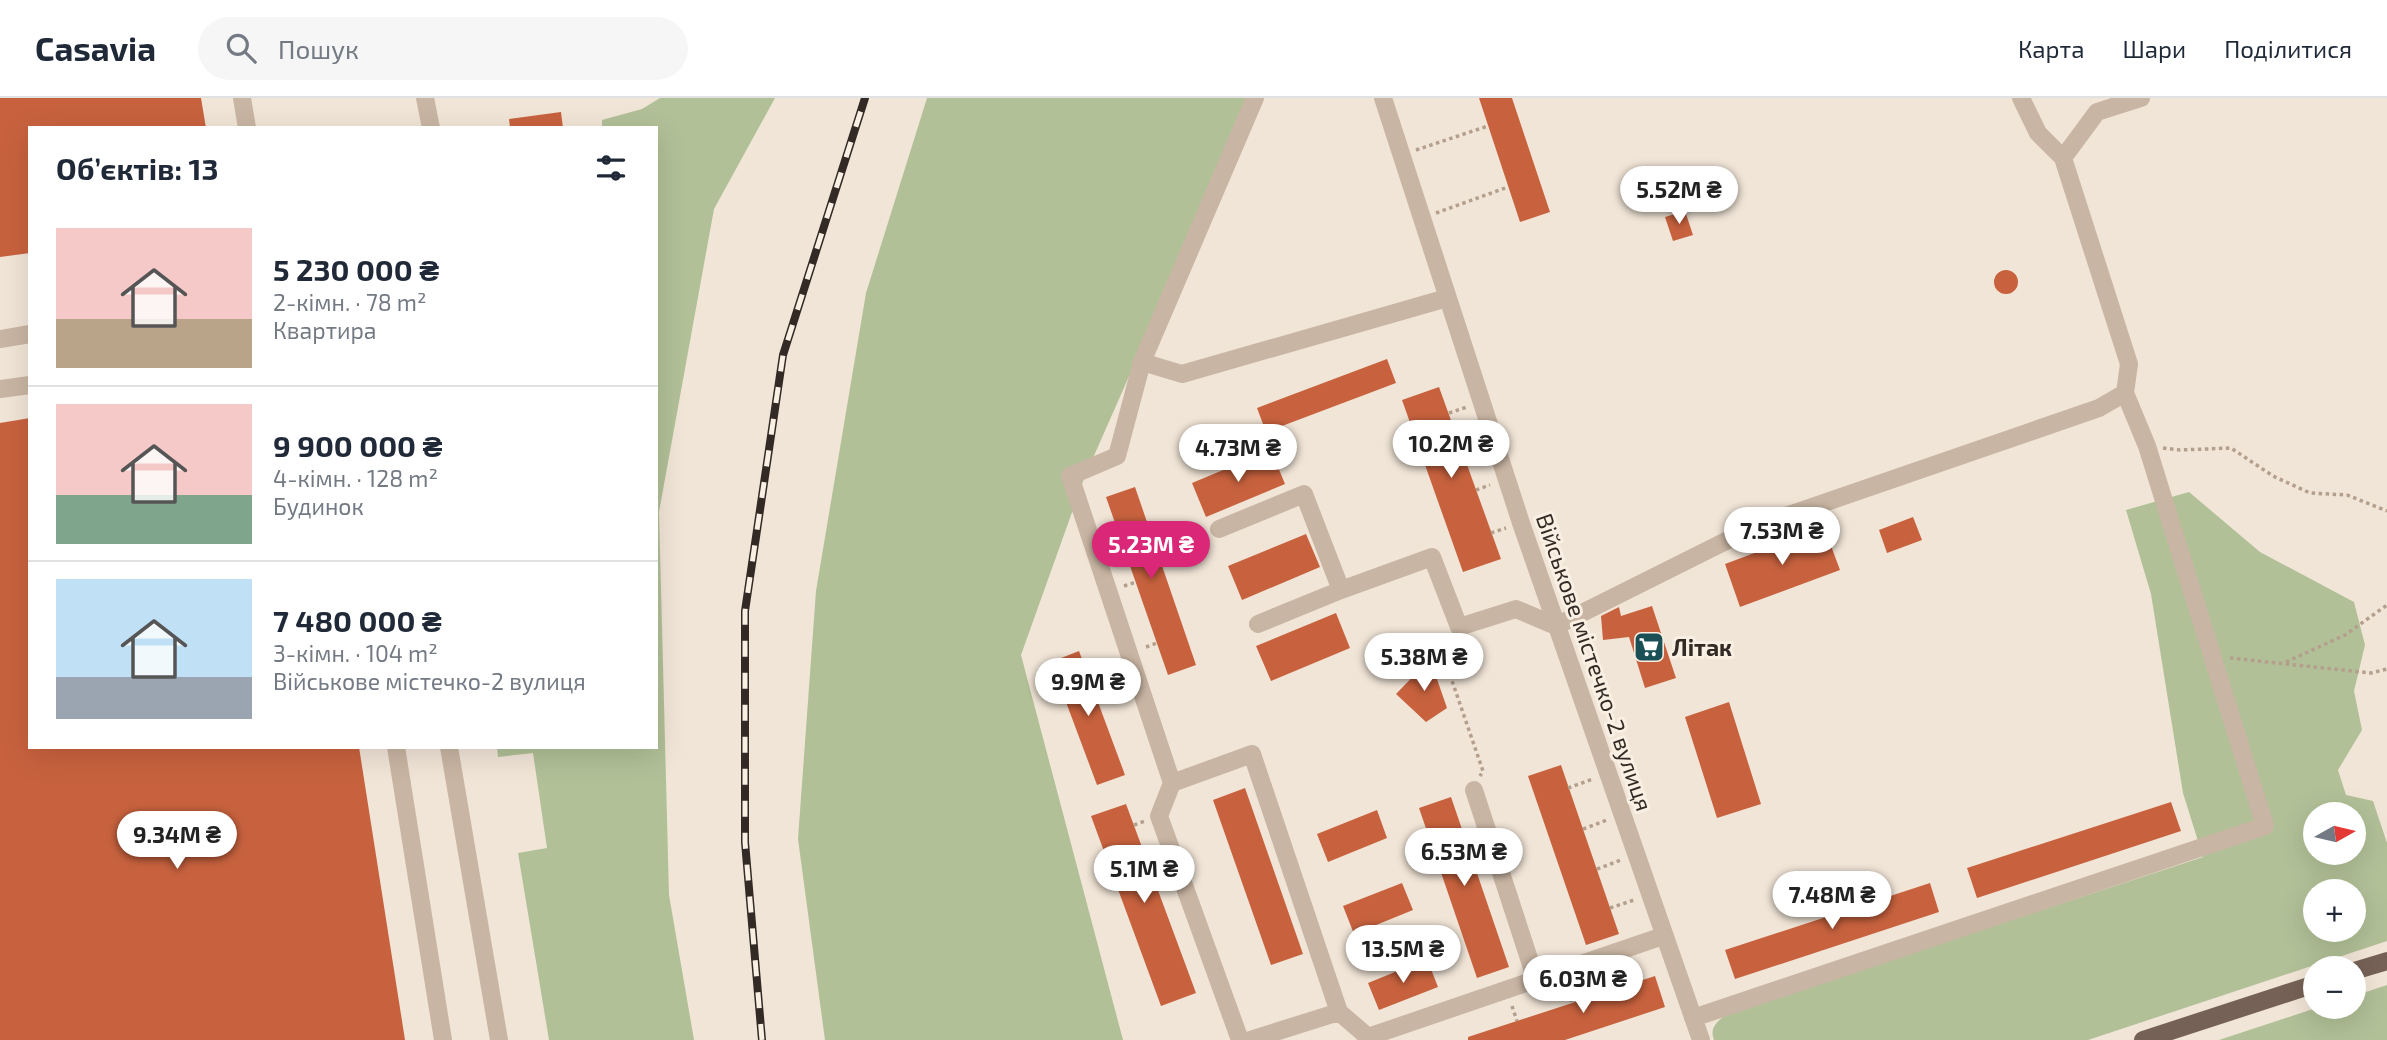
<!DOCTYPE html>
<html lang="uk">
<head>
<meta charset="utf-8">
<style>
	:root { --surface:#fff; --page:#f6f6f7; --text:#1f2937; --muted:#747a83; --line:#e0e1e3; --accent:#db2777 }
	body { margin:0; font-family:"Exo 2",sans-serif; background:var(--page); color:var(--text); height:100vh; display:flex; flex-direction:column; font-size:26px; white-space:nowrap }
	* { box-sizing:border-box; margin:0 }
	p { font-size:23px; color:var(--muted) }
	.icon { flex:none; width:38px; height:38px; fill:none; stroke:currentColor; stroke-width:2; stroke-linecap:round; stroke-linejoin:round }
	.map { position:relative; flex:1; overflow:hidden }
	.panel { position:absolute; left:28px; top:28px; width:630px; height:623px; display:flex; flex-direction:column; background:var(--surface); border-radius:0px; box-shadow:0 7px 28px #0002 }
	.panel>* { flex:none }
	.needle { width:46px; rotate:82deg }
	.fabs { position:absolute; left:2303px; top:704px; display:grid; gap:14px }
	.fabs a { display:grid; place-items:center; width:63px; height:63px; border-radius:50%; background:var(--surface); box-shadow:0 7px 28px #0002; font-size:35px }
	.price { position:absolute; translate:-50% -60px; padding:0 16px; border-radius:24px; background:#fff; color:#222; font-size:23px; line-height:46px; filter:drop-shadow(0 2px 4px #0008) }
	.price::after { content:''; position:absolute; left:50%; top:42px; width:21px; height:16px; margin-left:-10px; background:inherit; clip-path:polygon(0 0,100% 0,50% 100%) }
	.price.selected { background:var(--accent); color:#fff }
	ul { padding:0; list-style:none }
	li { display:flex; align-items:center; gap:21px; height:175px; padding:0 28px }
	li+li { border-top:2px solid var(--line) }
	li span { display:grid; place-items:center; flex:none; width:196px; height:140px; border-radius:0px; color:#555 }
	li>.icon { margin-inline-start:auto }
	span .icon { width:84px; height:84px; fill:#fffc; stroke-width:1 }
	li b { font-size:30px }
	h2 { display:flex; justify-content:space-between; align-items:center; height:84px; padding:0 28px; font-size:30px }
	header { display:flex; align-items:center; gap:42px; box-sizing:border-box; height:98px; padding:0 35px; background:var(--surface); border-bottom:2px solid var(--line) }
	header strong { font-size:33px }
	nav { display:flex; gap:38px; margin-inline-start:auto; font-size:24px }
	.search { width:490px; height:63px; background:var(--page); display:flex; align-items:center; gap:18px; box-sizing:border-box; padding:0 24px; border-radius:38px; color:var(--muted); font-size:26px }
	.map>svg:first-child { display:block }
	.green { fill:#b1c097; fill-rule:evenodd }
	.building { fill:#c8623e }
	.lines { fill:none; stroke-linecap:round; stroke-linejoin:round }
	.path { stroke:#b49f8d; stroke-width:3.5; stroke-dasharray:3.5 3.5; stroke-linecap:butt }
	.minor { stroke:#c9b5a3; stroke-width:18 }
	.major { stroke:#766156; stroke-width:18 }
	.rail-casing { stroke:#332a25; stroke-width:8 }
	.rail { stroke:#f9efe3; stroke-width:5; stroke-dasharray:16; stroke-linecap:butt }
	.labels { text-anchor:middle; dominant-baseline:central; stroke-width:6; stroke-linejoin:round; paint-order:stroke }
	.poi-label { font-size:23px; font-weight:bold; fill:#332a25; stroke:#f9efe3; text-anchor:start }
	.street-label { font-size:23px; fill:#332a25; stroke:#f9efe3 }
</style>
</head>
<body>
<header>
<strong>Casavia</strong>
<div class="search"><svg class="icon" aria-label="search" viewBox="0 0 24 24"><circle cx="10" cy="10" r="6"/><path d="M15 15l6 6"/></svg>Пошук</div>
<nav><a>Карта</a><a>Шари</a><a>Поділитися</a></nav>
</header>
<div class="map">
<svg width="2387" height="942" viewBox="0 0 2387 942">
	<rect width="100%" height="100%" fill="#f1e5d7"/>
	<path class="green" d="M660,0H775L714,111L659,414L669,797L694,942H549L518,755L547,750L533,655L498,659L497,649H656V30H602V22L642,11Z
		M927,0H1252L1085,378L1021,557L1123,942H825L798,741L816,493L866,195Z
		M2189,394L2260,454L2354,504L2365,547L2354,593L2362,632L2338,672L2346,697L2373,703L2387,745V843L2088,942H1714C1709,929 1718,923 1728,915L2203,759L2183,695L2151,496L2126,412ZM2315,716H2354V754H2315ZM2315,793H2354V831H2315Z
		M2387,887V942H2219L2322,908H2354V898Z"/>
	<path class="building" d="M0,0H201L206,30H30V155L0,159Z
		M1479,0H1512L1550,114L1520,124Z
		M561,14L563,30H510L509,21Z
		M1685,113L1693,137L1673,143L1665,119Z
		M1994 184a12 12 0 1 1 24 0a12 12 0 1 1-24 0Z
		M1387,261L1396,285L1266,334L1257,310Z
		M1439,289L1501,461L1463,474L1402,302Z
		M30,320V649H359L405,942H0V325Z
		M1271,352L1285,386L1206,419L1192,385Z
		M1135,389L1196,567L1168,577L1106,399Z
		M1913,419L1922,442L1887,455L1879,432Z
		M1824,429L1840,472L1740,509L1725,466Z
		M1306,436L1320,469L1242,502L1228,468Z
		M1652,508L1676,580L1645,590L1629,539L1603,542L1601,518L1619,509L1621,518Z
		M1336,515L1350,550L1271,583L1256,548Z
		M1079,553L1125,677L1097,687L1051,564Z
		M1430,561L1447,610L1426,624L1396,596Z
		M1729,604L1761,706L1717,720L1685,619Z
		M1561,667L1619,836L1586,847L1528,678Z
		M1245,690L1303,856L1271,867L1213,702Z
		M1451,699L1509,869L1477,880L1419,710Z
		M2171,704L2181,733L1977,800L1967,770Z
		M1126,706L1196,895L1161,908L1091,718Z
		M1377,712L1387,740L1328,764L1317,736Z
		M1402,785L1413,812L1354,836L1343,808Z
		M1930,785L1939,814L1735,881L1725,852Z
		M1427,861L1438,889L1379,912L1368,885Z
		M1655,878L1665,909L1565,942H1468V939Z"/>
	<g class="lines">
		<path class="path" d="M1416,52L1488,28
			M1436,115L1508,89
			M1449,315L1467,309
			M2163,350L2180,352L2231,350L2273,378L2310,395L2347,397L2387,413
			M1463,356L1481,350
			M1476,392L1490,387
			M1104,430L1116,426
			M1491,435L1506,430
			M1124,488L1136,484
			M1446,540L1439,545L1483,673L1480,678
			M1146,549L1157,545
			M2230,560L2371,575L2387,571
			M2286,564L2345,537L2387,507
			M1568,690L1593,681
			M1134,727L1145,723
			M1583,731L1607,722
			M1145,758L1157,754
			M1597,771L1621,762
			M1610,810L1634,802
			M1623,868L1629,886
			M1566,887L1572,905
			M1512,908L1517,923"/>
		<path class="minor" d="M242,0L247,30
			M425,0L431,30
			M1255,0L1142,264L1182,276L1447,200
			M1383,0L1521,425L1701,942
			M2063,60L2097,14L2141,0
			M0,241L30,236
			M1142,264L1117,358L1070,378L1172,685L1252,656L1339,914L1368,939L1663,838
			M0,291L30,287
			M1219,431L1304,396L1341,492L1432,459L1459,529L1516,511L1556,528
			M1258,526L1341,492
			M1556,528L1754,429L2099,310L2125,295L2129,266L2063,60L2038,35L2021,0
			M396,649L443,942
			M449,649L499,942
			M1172,685L1159,718L1240,942
			M1474,692L1536,882
			M1693,920L2265,728L2147,348L2125,295
			M1250,942L1339,914"/>
		<path class="major" d="M2354,873L2387,863
			M2143,942L2315,886"/>
		<g class="rail-casing">
			<path id="rail" d="M762,942L745,744V513L783,257L865,0"/>
		</g>
		<use href="#rail" class="rail"/>
	</g>
	<defs>
		<g id="supermarket-square" transform="scale(1.575)"><rect x="-9" y="-9" width="18" height="18" rx="4" fill="#1a5055" stroke="#f9efe3"/><path d="M-6-5.5h2.5l.6 2H6L4.5 2H-2.5L-4.4-4H-6ZM-1.5 3.2a1.3 1.3 0 1 0 .1 0ZM3 3.2a1.3 1.3 0 1 0 .1 0Z" fill="#fff"/></g>
	</defs>
	<g fill-rule="evenodd">
		<use href="#supermarket-square" x="1649" y="549"/>
	</g>
	<g class="labels">
		<g class="poi-label">
			<text x="1672" y="549">Літак</text>
		</g>
		<g class="street-label">
			<text transform="translate(1595 564) rotate(71)">Військове містечко-2 вулиця</text>
		</g>
	</g>
</svg>
<div class="fabs">
<a><svg class="needle" viewBox="-14 -14 28 28"><path d="M0-13l5 13h-10z" fill="#e53935"/><path d="M0 13l5-13h-10z" fill="#747a83"/></svg></a>
<a>+</a>
<a>−</a>
</div>
<b class="price" style="left:1679px;top:128px">5.52M ₴</b>
<b class="price" style="left:1451px;top:382px">10.2M ₴</b>
<b class="price" style="left:1238px;top:386px">4.73M ₴</b>
<b class="price" style="left:1782px;top:469px">7.53M ₴</b>
<b class="price selected" style="left:1151px;top:483px">5.23M ₴</b>
<b class="price" style="left:1424px;top:595px">5.38M ₴</b>
<b class="price" style="left:1088px;top:620px">9.9M ₴</b>
<b class="price" style="left:177px;top:773px">9.34M ₴</b>
<b class="price" style="left:1464px;top:790px">6.53M ₴</b>
<b class="price" style="left:1144px;top:807px">5.1M ₴</b>
<b class="price" style="left:1832px;top:833px">7.48M ₴</b>
<b class="price" style="left:1403px;top:887px">13.5M ₴</b>
<b class="price" style="left:1583px;top:917px">6.03M ₴</b>
<section class="panel">
<h2>Об’єктів: 13<svg class="icon" aria-label="filters" viewBox="0 0 24 24"><path d="M4 7h16M4 17h16"/><circle cx="9" cy="7" r="2"/><circle cx="15" cy="17" r="2"/></svg></h2>
<ul>
<li><span style="background:linear-gradient(#f6c9c9 65%,#b9a48a 0)"><svg class="icon" aria-label="home" viewBox="0 0 24 24"><path d="M3 11l9-7 9 7M6 9v11h12V9"/></svg></span><div><b>5 230 000 ₴</b><p>2-кімн. · 78 m²</p><p>Квартира</p></div></li>
<li><span style="background:linear-gradient(#f6c9c9 65%,#7fa58c 0)"><svg class="icon" aria-label="home" viewBox="0 0 24 24"><path d="M3 11l9-7 9 7M6 9v11h12V9"/></svg></span><div><b>9 900 000 ₴</b><p>4-кімн. · 128 m²</p><p>Будинок</p></div></li>
<li><span style="background:linear-gradient(#bfe0f5 70%,#9aa5b1 0)"><svg class="icon" aria-label="home" viewBox="0 0 24 24"><path d="M3 11l9-7 9 7M6 9v11h12V9"/></svg></span><div><b>7 480 000 ₴</b><p>3-кімн. · 104 m²</p><p>Військове містечко-2 вулиця</p></div></li>
</ul>
</section>
</div>
</body>
</html>
